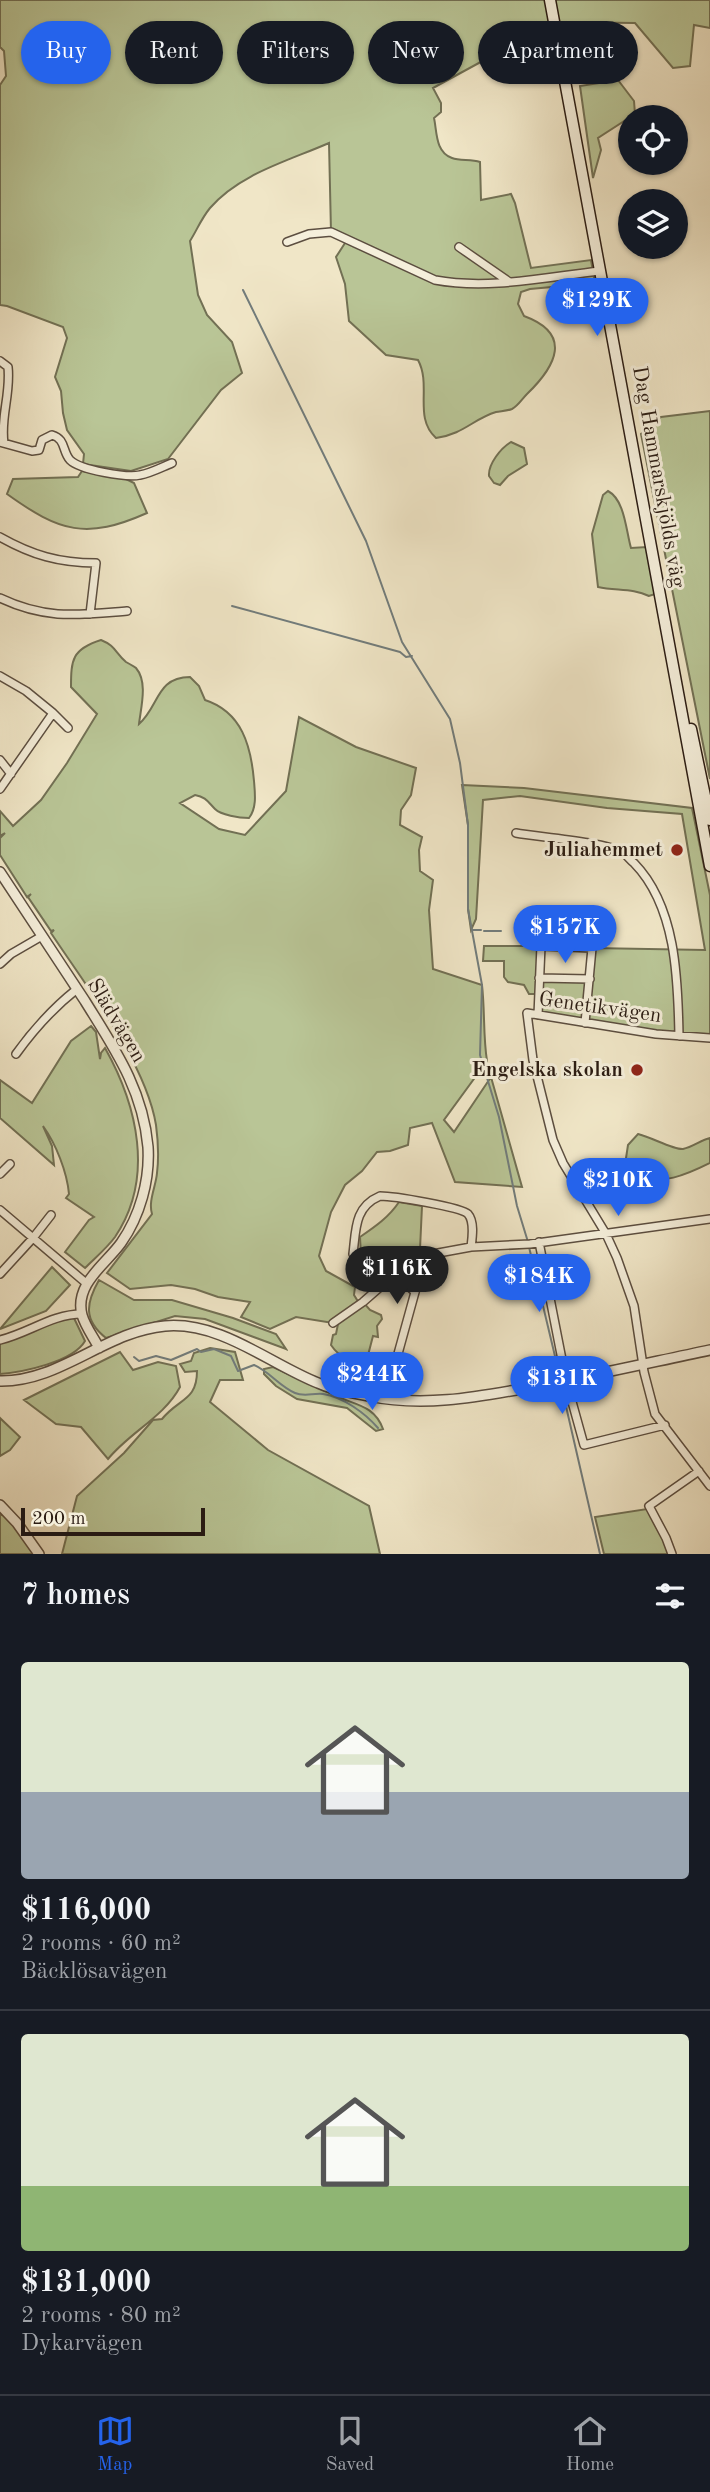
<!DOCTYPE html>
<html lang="en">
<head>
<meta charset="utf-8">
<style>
	:root { --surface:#171b24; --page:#242831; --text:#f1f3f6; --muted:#9ea1a6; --line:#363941; --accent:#2563eb }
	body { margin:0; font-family:"Old Standard TT",serif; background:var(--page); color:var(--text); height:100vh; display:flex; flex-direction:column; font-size:26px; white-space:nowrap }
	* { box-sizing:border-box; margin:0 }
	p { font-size:23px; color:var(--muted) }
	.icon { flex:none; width:38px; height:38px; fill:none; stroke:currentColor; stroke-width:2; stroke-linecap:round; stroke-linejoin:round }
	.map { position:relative; height:1554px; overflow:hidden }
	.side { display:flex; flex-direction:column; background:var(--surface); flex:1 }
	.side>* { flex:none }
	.guide { position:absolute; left:21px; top:21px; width:668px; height:63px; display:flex; gap:14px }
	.fabs { position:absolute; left:618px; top:105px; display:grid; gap:14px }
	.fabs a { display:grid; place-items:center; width:70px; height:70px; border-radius:50%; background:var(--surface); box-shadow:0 2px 5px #0004; font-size:35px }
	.scale { position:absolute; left:21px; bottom:18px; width:184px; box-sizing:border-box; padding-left:7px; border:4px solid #2b1c13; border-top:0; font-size:19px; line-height:24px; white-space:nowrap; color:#2b1c13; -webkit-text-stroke:5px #f5efdb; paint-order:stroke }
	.price { position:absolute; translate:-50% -60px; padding:0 16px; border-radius:24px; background:var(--accent); color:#fff; font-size:23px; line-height:46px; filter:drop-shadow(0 2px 4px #0008) }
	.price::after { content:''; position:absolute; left:50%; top:42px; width:21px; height:16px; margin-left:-10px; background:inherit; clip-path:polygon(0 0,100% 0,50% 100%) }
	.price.active { background:#222; color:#fff }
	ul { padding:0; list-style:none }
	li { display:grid; align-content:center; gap:14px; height:371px; padding:0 21px }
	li+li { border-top:2px solid var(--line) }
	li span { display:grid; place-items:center; height:217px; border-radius:7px; color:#555 }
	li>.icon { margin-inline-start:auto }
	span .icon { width:126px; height:126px; fill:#fffc; stroke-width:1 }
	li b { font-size:30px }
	h2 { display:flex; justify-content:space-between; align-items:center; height:84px; padding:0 21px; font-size:30px }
	.chip { padding:0 24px; border-radius:32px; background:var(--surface); box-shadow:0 2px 5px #0004; font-size:24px; line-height:63px }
	.chip.active { background:var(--accent); color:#fff }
	.tab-bar { display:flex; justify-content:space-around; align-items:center; height:98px; border-top:2px solid var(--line); background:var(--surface); font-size:19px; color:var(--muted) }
	.tab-bar a { display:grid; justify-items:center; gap:4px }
	.tab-bar .active { color:var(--accent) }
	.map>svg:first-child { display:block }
	.green { fill:#b9c596; stroke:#727054; stroke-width:2 }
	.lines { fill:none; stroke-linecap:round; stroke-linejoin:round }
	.stream { stroke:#727c7b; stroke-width:2 }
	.minor-casing { stroke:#5c4e40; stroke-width:10 }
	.tertiary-casing { stroke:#5c4e40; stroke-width:12 }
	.secondary-casing { stroke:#2b1c13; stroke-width:13 }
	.minor { stroke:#f5efdb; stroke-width:7 }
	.tertiary { stroke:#f5efdb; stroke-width:9 }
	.secondary { stroke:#f5efdb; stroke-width:10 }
	.poi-dot { fill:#8f2418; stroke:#f5efdb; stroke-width:2.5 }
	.labels { text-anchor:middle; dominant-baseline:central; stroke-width:6; stroke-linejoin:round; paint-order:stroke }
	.street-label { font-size:21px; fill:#2b1c13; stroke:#f5efdb }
	.poi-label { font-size:21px; font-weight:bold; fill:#2b1c13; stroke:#f5efdb; text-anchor:end }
</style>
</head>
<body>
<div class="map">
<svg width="710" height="1554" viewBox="0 0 710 1554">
	<rect width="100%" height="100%" fill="#f0e6c7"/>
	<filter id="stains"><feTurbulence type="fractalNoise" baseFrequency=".00286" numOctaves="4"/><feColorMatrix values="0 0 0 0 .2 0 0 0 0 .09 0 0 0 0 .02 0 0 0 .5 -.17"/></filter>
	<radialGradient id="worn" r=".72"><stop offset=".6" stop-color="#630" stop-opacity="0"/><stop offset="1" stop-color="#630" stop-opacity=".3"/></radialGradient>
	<path class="green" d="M0,0H710V28L694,25L690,66L673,68L635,23L554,22L433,88L441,103V112L434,118C437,131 435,152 452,158C460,161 471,159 480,162L481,200L511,194L515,203L531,268L591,260L595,283L530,289L521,292L518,304L524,316C573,334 556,366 527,394C522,399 518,406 512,409C507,411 501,411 496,412C473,419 464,434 436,438C413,417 432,386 418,360L386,355L349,321L345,284L336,257L347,240L331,232L329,143C288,161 239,174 210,208C201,219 197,230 190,241L198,295L207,315L232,342L242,373L221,390L168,459L131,471L83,464L84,454L67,430L63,413L61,391L55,377L67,338L63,327L7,306L0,305V85L6,76L4,51L0,47Z
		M618,80L634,101L635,114L598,138L601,150L593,178L580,86Z
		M710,411V779L641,434L661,417Z
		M511,442L524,448L527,464L508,476L500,485L494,483L489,476C488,464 501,448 511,442Z
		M82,471L126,479L134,483L147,513C86,540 60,532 7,494L13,479L78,477Z
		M608,491C625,500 626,531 631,548L647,547L655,594L649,596C633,588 616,591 598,587L592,534L603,495Z
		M101,640C116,646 115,653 126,662C126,662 135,667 136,668C148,682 141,707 139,724C159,707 156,677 190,677L199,686L205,700C242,712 251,746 254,781C255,793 257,808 249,818C239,818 221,815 215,809C208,802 206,797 195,795L180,803L219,829L245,835L286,791L299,717L356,747L416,768L411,795L401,810L400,825L422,837L419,850L420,871L433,880L429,910L433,969L482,985C485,1011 483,1036 487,1061L444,1120L454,1132L491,1077L522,1187L455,1182L432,1123L410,1128L408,1145L390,1151L377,1152L362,1171L345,1185L331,1212L319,1256L326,1271L355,1287L354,1295L359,1303L363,1302L370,1310L381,1315L382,1319L377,1326L378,1337L373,1336L367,1359C352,1364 339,1357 331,1345L333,1335L336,1334L339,1319L333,1323L296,1317L270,1329L241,1317L250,1302L218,1297L195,1289L171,1285L130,1289L107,1273L152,1214C148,1201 156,1186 157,1173C159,1157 158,1140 156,1125C146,1063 86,986 51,933L54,930L51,931L28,897L31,894L27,897L0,855V838L5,833L0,836V811L13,826L41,800L67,763L97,714L71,687C71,660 72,649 101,640Z
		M462,785L524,788L692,808L710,895V1038L538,1015V994H529L524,985L508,982L504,977V961H483L484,946H541L539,978L589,979L592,948L705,950L682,814L607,808L520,796L483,800L476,919L471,930L468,909V825Z
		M91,1026L96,1032L100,1059L101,1053L105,1048C137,1105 155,1178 115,1237C107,1248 95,1258 85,1268L65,1252L89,1220L94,1217L66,1198L69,1194C67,1172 56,1144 43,1126L52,1146L54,1165L0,1118V1080L32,1103L71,1041Z
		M638,1134C651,1137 674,1150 683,1149C693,1147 701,1140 710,1138V1163C688,1174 659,1188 636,1172C632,1169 628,1162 626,1158L628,1145Z
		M399,1202L422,1206L420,1249L408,1266L388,1286L362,1283L365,1265L361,1256L360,1237C376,1226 389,1217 399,1202Z
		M52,1267L70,1285L46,1311L0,1329Z
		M99,1280L134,1300H172L233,1318L276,1334L286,1349L205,1319L175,1316L106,1338C83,1320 86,1303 99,1280Z
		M73,1316L85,1341C73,1362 23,1372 0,1374V1340L51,1320Z
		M210,1348L235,1352L243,1380H220L210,1402L268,1450L369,1506L380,1554H62L77,1496L124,1453L153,1420L162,1419C179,1398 197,1401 197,1371L185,1372L180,1364L191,1361L194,1353Z
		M120,1352L133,1370L158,1362L176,1366L180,1387C164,1417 130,1432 108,1459L81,1427L56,1424L24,1400Z
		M273,1367C293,1376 314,1386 334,1395C353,1405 374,1404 383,1429L376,1431L347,1408L297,1399L276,1386L264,1374V1369Z
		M0,1418L20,1437L10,1450L0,1456Z
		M647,1509L664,1539L668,1554H604L595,1517Z
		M0,1513L13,1524L35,1554H0Z"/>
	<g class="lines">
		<path class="stream" d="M243,290L366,541L402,642L450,719L460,763L468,825V909L482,985L480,1055L499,1117L517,1206L528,1242
			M232,606L400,652L406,657L412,656
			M472,930H481
			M484,931H501
			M529,1247L559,1373
			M134,1357L139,1361L156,1356L171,1360L197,1349L201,1352L214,1349L231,1356L238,1371L254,1365C270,1372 279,1386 295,1393C304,1397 313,1393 323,1394C343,1397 365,1413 378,1428
			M562,1389L600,1554"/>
		<g class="minor-casing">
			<path id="minor" d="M287,242L309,234L331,232L435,280C489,290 546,277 600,271
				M459,247L508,281
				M0,361L8,367C11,394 0,418 4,443
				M0,442L32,451L39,450L42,440L52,435C66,439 62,451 70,460C80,470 127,478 140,475C151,473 162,467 172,463
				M0,537C32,555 59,563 96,563L90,614
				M0,598C46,620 78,615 127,611
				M0,676L26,691L53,713L0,789
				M53,713L68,728
				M0,760L11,774
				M516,833C539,837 605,842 622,852C626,854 630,860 634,863C676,906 678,978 679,1036
				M0,964L11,954L42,936
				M539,978L590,979
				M538,1015L541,946L592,948L585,1023
				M710,1038L656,1034L527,1013L533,1060L553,1140L563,1163L606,1234L617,1258L634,1306L644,1372L655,1414L710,1486
				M16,1054C34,1029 53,1008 77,989
				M0,1174L10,1164
				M0,1210L86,1283
				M539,1242L566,1380L584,1445L665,1425
				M353,1254C356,1230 354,1207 380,1196C393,1196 461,1207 468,1214C475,1222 472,1239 471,1247
				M0,1274L33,1238L51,1215
				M396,1275L415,1292
				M333,1323L363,1302L411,1260L422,1256L471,1247L530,1244L710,1219
				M0,1340C29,1333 52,1314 82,1314
				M396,1361L420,1274L422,1256
				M672,1554L666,1538L649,1506L699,1471"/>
		</g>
		<g class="tertiary-casing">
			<path id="tertiary" d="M0,872C28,915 57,958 85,1001C114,1048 143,1089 148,1147C150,1180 140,1216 121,1243C106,1264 74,1284 82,1315C85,1326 94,1338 99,1348
				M0,1381C60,1382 106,1331 165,1326C220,1321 270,1364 318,1383C333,1390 353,1393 369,1396C426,1408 482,1396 538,1386C595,1375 653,1362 710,1350
				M0,1505L17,1523L39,1554"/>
		</g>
		<g class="secondary-casing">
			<path id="secondary" d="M550,0L710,866
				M691,729L710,820"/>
		</g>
		<use href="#minor" class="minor"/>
		<use href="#tertiary" class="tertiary"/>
		<use href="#secondary" class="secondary"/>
	</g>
	<g class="poi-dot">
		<circle cx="677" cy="850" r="7"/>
		<circle cx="637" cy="1070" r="7"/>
	</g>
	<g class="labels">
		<g class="street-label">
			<text transform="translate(658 477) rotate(80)">Dag Hammarskjölds väg</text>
			<text transform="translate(600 1008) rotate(8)">Genetikvägen</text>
			<text transform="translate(116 1021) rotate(59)">Slädvägen</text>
		</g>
		<g class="poi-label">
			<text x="663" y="850">Juliahemmet</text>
			<text x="623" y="1070">Engelska skolan</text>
		</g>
	</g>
	<rect width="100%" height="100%" filter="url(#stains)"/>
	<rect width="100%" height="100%" fill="url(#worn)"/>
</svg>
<div class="fabs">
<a><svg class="icon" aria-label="locate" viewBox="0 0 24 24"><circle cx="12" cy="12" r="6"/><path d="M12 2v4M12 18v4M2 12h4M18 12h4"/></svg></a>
<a><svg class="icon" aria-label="layers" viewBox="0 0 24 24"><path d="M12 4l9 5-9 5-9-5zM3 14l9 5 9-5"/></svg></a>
</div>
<div class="scale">200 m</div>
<b class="price" style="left:597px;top:338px">$129K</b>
<b class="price" style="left:565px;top:965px">$157K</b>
<b class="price" style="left:618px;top:1218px">$210K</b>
<b class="price active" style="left:397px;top:1306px">$116K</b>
<b class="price" style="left:539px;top:1314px">$184K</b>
<b class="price" style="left:372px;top:1412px">$244K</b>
<b class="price" style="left:562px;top:1416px">$131K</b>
<div class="guide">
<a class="chip active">Buy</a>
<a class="chip">Rent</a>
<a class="chip">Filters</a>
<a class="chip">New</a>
<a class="chip">Apartment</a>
</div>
</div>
<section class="side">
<h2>7 homes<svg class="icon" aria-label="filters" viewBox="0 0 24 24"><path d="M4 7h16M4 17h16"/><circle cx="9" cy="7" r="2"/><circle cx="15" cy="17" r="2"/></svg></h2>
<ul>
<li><span style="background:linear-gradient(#dfe7d0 60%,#9aa5b1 0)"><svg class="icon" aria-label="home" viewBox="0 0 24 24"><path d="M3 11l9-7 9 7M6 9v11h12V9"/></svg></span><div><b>$116,000</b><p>2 rooms · 60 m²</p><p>Bäcklösavägen</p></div></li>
<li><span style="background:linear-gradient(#dfe7d0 70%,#8fb573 0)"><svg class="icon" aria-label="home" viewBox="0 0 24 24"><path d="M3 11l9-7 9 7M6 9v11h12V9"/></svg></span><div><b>$131,000</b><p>2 rooms · 80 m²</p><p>Dykarvägen</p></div></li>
</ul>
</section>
<nav class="tab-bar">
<a class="active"><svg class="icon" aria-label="map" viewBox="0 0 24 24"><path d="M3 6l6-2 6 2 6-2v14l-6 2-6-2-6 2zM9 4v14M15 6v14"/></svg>Map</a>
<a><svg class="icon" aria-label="saved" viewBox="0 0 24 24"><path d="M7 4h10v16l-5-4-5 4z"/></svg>Saved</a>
<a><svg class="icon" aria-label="home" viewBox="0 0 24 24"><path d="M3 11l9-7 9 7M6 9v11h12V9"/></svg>Home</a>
</nav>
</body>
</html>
